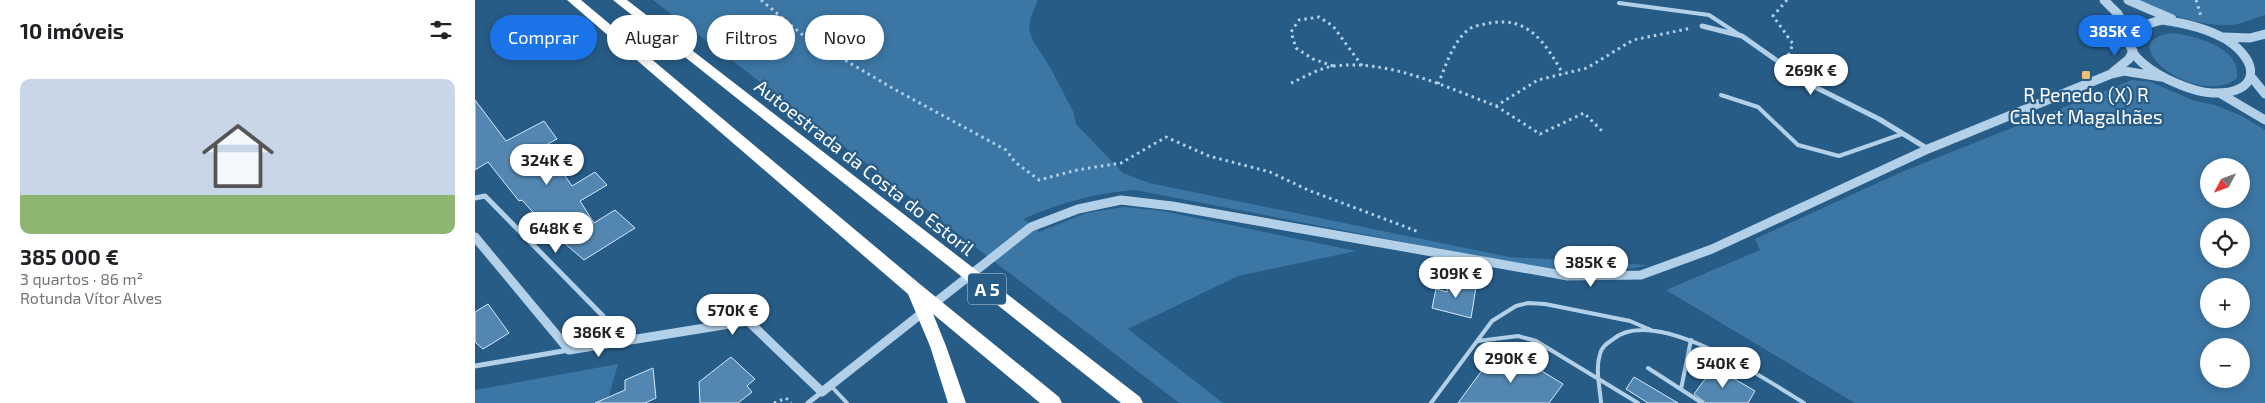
<!DOCTYPE html>
<html lang="pt">
<head>
<meta charset="utf-8">
<style>
	:root { --surface:#fff; --page:#f6f6f6; --text:#202124; --muted:#757577; --accent:#1a73e8 }
	body { margin:0; font-family:"Exo 2",sans-serif; background:var(--page); color:var(--text); height:100vh; display:flex; flex-direction:column; font-size:19px; white-space:nowrap }
	* { box-sizing:border-box; margin:0 }
	p { font-size:16px; color:var(--muted) }
	.icon { flex:none; width:28px; height:28px; fill:none; stroke:currentColor; stroke-width:2; stroke-linecap:round; stroke-linejoin:round }
	.map { position:relative; flex:1; overflow:hidden }
	.panel { display:flex; flex-direction:column; background:var(--surface); width:475px }
	.panel>* { flex:none }
	.top-card { position:absolute; left:15px; top:15px; width:475px; height:45px; display:flex; gap:10px }
	.needle { width:32px; rotate:229deg }
	.fabs { position:absolute; left:1725px; top:158px; display:grid; gap:10px }
	.fabs a { display:grid; place-items:center; width:50px; height:50px; border-radius:50%; background:var(--surface); box-shadow:0 2px 8px #0003; font-size:25px }
	.price { position:absolute; translate:-50% -42px; padding:0 11px; border-radius:18px; background:#fff; color:#222; font-size:16px; line-height:32px; filter:drop-shadow(0 1px 2px #0008) }
	.price::after { content:''; position:absolute; left:50%; top:30px; width:15px; height:11px; margin-left:-8px; background:inherit; clip-path:polygon(0 0,100% 0,50% 100%) }
	.price.active { background:var(--accent); color:#fff }
	ul { padding:0; list-style:none }
	li { display:grid; align-content:center; gap:10px; height:265px; padding:0 20px }
	li span { display:grid; place-items:center; height:155px; border-radius:10px; color:#555 }
	li>.icon { margin-inline-start:auto }
	span .icon { width:90px; height:90px; fill:#fffc; stroke-width:1 }
	li b { font-size:21px }
	h2 { display:flex; justify-content:space-between; align-items:center; height:60px; padding:0 20px; font-size:21px }
	.tag { padding:0 18px; border-radius:22px; background:var(--surface); box-shadow:0 2px 8px #0003; font-size:18px; line-height:45px }
	.tag.active { background:var(--accent); color:#fff }
	main { display:flex; flex:1; min-height:0 }
	.map>svg:first-child { display:block }
	.green { fill:#3b76a4; fill-rule:evenodd }
	.building { fill:#5387b1; stroke:#d6e9f7 }
	.lines { fill:none; stroke-linecap:round; stroke-linejoin:round }
	.path { stroke:#b2d1e9; stroke-width:3; stroke-dasharray:2.5 4; stroke-linecap:butt }
	.service { stroke:#b2d1e9; stroke-width:4 }
	.minor { stroke:#b2d1e9; stroke-width:5 }
	.tertiary { stroke:#b2d1e9; stroke-width:9 }
	.motorway { fill:#fff; fill-rule:evenodd }
	.poi-dot { fill:#f1c078; stroke:#275c87; stroke-width:2 }
	.labels { text-anchor:middle; dominant-baseline:central; stroke-width:4.5; stroke-linejoin:round; paint-order:stroke }
	.shield { fill:#275c87; stroke:#becedb; stroke-width:1 }
	.shield-label { font-size:18px; font-weight:bold; fill:#fff }
	.poi-label { font-size:19px; fill:#fff; stroke:#275c87 }
	.street-label { font-size:19px; fill:#fff; stroke:#275c87 }
</style>
</head>
<body>
<main>
<section class="panel">
<h2>10 imóveis<svg class="icon" aria-label="filters" viewBox="0 0 24 24"><path d="M4 7h16M4 17h16"/><circle cx="9" cy="7" r="2"/><circle cx="15" cy="17" r="2"/></svg></h2>
<ul>
<li><span style="background:linear-gradient(#c9d6e8 75%,#8fb573 0)"><svg class="icon" aria-label="home" viewBox="0 0 24 24"><path d="M3 11l9-7 9 7M6 9v11h12V9"/></svg></span><div><b>385 000 €</b><p>3 quartos · 86 m²</p><p>Rotunda Vítor Alves</p></div></li>
</ul>
</section>
<div class="map">
<svg width="1790" height="403" viewBox="0 0 1790 403">
	<rect width="100%" height="100%" fill="#275c87"/>
	<path class="green" d="M178,0H563L556,17L554,28L557,39L576,69L598,111L601,124L648,173L674,183L1034,257L1173,265L1133,273H1111L1063,268L660,190C620,193 585,203 548,219L564,232L611,213L649,207L688,211L881,251L763,276L653,329L748,403H704Z
		M1661,0H1790V15C1779,18 1767,24 1756,25C1723,27 1690,12 1661,0Z
		M1698,33C1721,36 1766,47 1762,78C1725,110 1631,40 1698,33Z
		M1657,80L1676,82L1717,100L1740,105L1767,116L1790,130V403H1380L1191,290L1285,250L1280,239L1429,171ZM1734,166H1766V199H1734ZM1734,226H1766V259H1734ZM1766,286V319H1734V286ZM1766,346V379H1734V346Z
		M143,364L132,403H0V390Z"/>
	<path class="building" d="M0,100L31,141L69,121L82,139L69,146L97,186L120,172L132,185L105,201L119,223L140,210L160,228L109,260L73,229L47,200L44,201L13,162L0,170Z
		M973,279L1001,287L996,318L957,308L961,289L972,292Z
		M13,304L34,333L8,349L0,342V312Z
		M1019,354L1033,363L1038,357L1057,365L1088,384L1074,403H983Z
		M256,357L280,379L272,386L277,392L263,403H225L224,382Z
		M1239,367L1280,391L1273,403H1231L1219,394Z
		M178,368L181,398L170,403H120L150,390V380Z
		M1159,377L1203,403H1173L1151,389Z"/>
	<g class="lines">
		<path class="path" d="M286,0L329,36L419,89L531,150L540,162L564,180L602,170L646,163L691,137L734,156L795,172L833,190L944,232
			M1312,0L1298,16L1318,44L1313,56
			M1721,0L1726,16
			M858,66L838,59L821,48L816,32L824,20L844,17L858,26L888,67
			M816,83C830,77 844,68 859,66C913,59 971,87 1021,106L1063,80L1112,68L1158,40L1217,28
			M963,84C971,66 977,43 993,30C999,25 1008,25 1015,23C1054,16 1071,44 1088,74
			M1021,106L1065,134L1109,113L1128,132
			M299,403L311,398L316,403"/>
		<path class="service" d="M1144,3L1234,15L1263,34
			M1246,95L1283,107L1323,145L1364,156L1427,134
			M1003,341L1043,336L1061,341L1163,403
			M1173,368L1227,403
			M356,386L372,403
			M1206,389L1216,340
			M956,403L1017,321L1041,306L1053,303L1070,304L1155,321L1176,330
			M1126,403C1125,387 1120,370 1125,354C1127,347 1131,344 1137,340C1179,303 1290,379 1329,403"/>
		<path class="minor" d="M1227,26L1267,36L1338,86L1404,119L1453,149
			M0,198L10,196L129,317L149,342
			M0,366L94,350
			M333,403L347,392"/>
		<path class="tertiary" d="M1629,0L1643,14L1656,35
			M1653,0L1697,19
			M1687,20C1710,23 1732,28 1752,40C1787,63 1784,95 1737,93C1699,91 1606,39 1687,20Z
			M1749,37L1775,38L1790,34
			M1638,72L1654,59L1658,51
			M1778,79L1790,94
			M1746,94L1790,120
			M0,237L94,350L273,321L347,392L556,227L603,209L646,200L697,206L1093,276L1166,275L1237,249L1453,149L1636,74L1649,71L1686,77"/>
		<path class="motorway" d="M92,0H106L446,285L584,397L587,403H565L458,314L471,346L491,403H473L455,346L433,294Z
			M138,0H152L665,397L668,403H646Z"/>
	</g>
	<rect class="poi-dot" x="1606" y="70" width="10" height="10" rx="2.5"/>
	<g class="labels">
		<rect class="shield" x="493" y="273.5" width="38" height="31" rx="4"/>
		<g class="shield-label">
			<text x="512" y="289">A 5</text>
		</g>
		<g class="poi-label">
			<text x="1611" y="94">R Penedo (X) R<tspan x="1611" dy="22">Calvet Magalhães</tspan></text>
		</g>
		<g class="street-label">
			<text transform="translate(390 167) rotate(38)">Autoestrada da Costa do Estoril</text>
		</g>
	</g>
</svg>
<div class="fabs">
<a><svg class="needle" viewBox="-14 -14 28 28"><path d="M0-13l5 13h-10z" fill="#e53935"/><path d="M0 13l5-13h-10z" fill="#757577"/></svg></a>
<a><svg class="icon" aria-label="locate" viewBox="0 0 24 24"><circle cx="12" cy="12" r="6"/><path d="M12 2v4M12 18v4M2 12h4M18 12h4"/></svg></a>
<a>+</a>
<a>−</a>
</div>
<b class="price active" style="left:1640px;top:57px">385K €</b>
<b class="price" style="left:1336px;top:96px">269K €</b>
<b class="price" style="left:72px;top:186px">324K €</b>
<b class="price" style="left:81px;top:254px">648K €</b>
<b class="price" style="left:1116px;top:288px">385K €</b>
<b class="price" style="left:981px;top:299px">309K €</b>
<b class="price" style="left:258px;top:336px">570K €</b>
<b class="price" style="left:124px;top:358px">386K €</b>
<b class="price" style="left:1036px;top:384px">290K €</b>
<b class="price" style="left:1248px;top:389px">540K €</b>
<div class="top-card">
<a class="tag active">Comprar</a>
<a class="tag">Alugar</a>
<a class="tag">Filtros</a>
<a class="tag">Novo</a>
</div>
</div>
</main>
</body>
</html>
